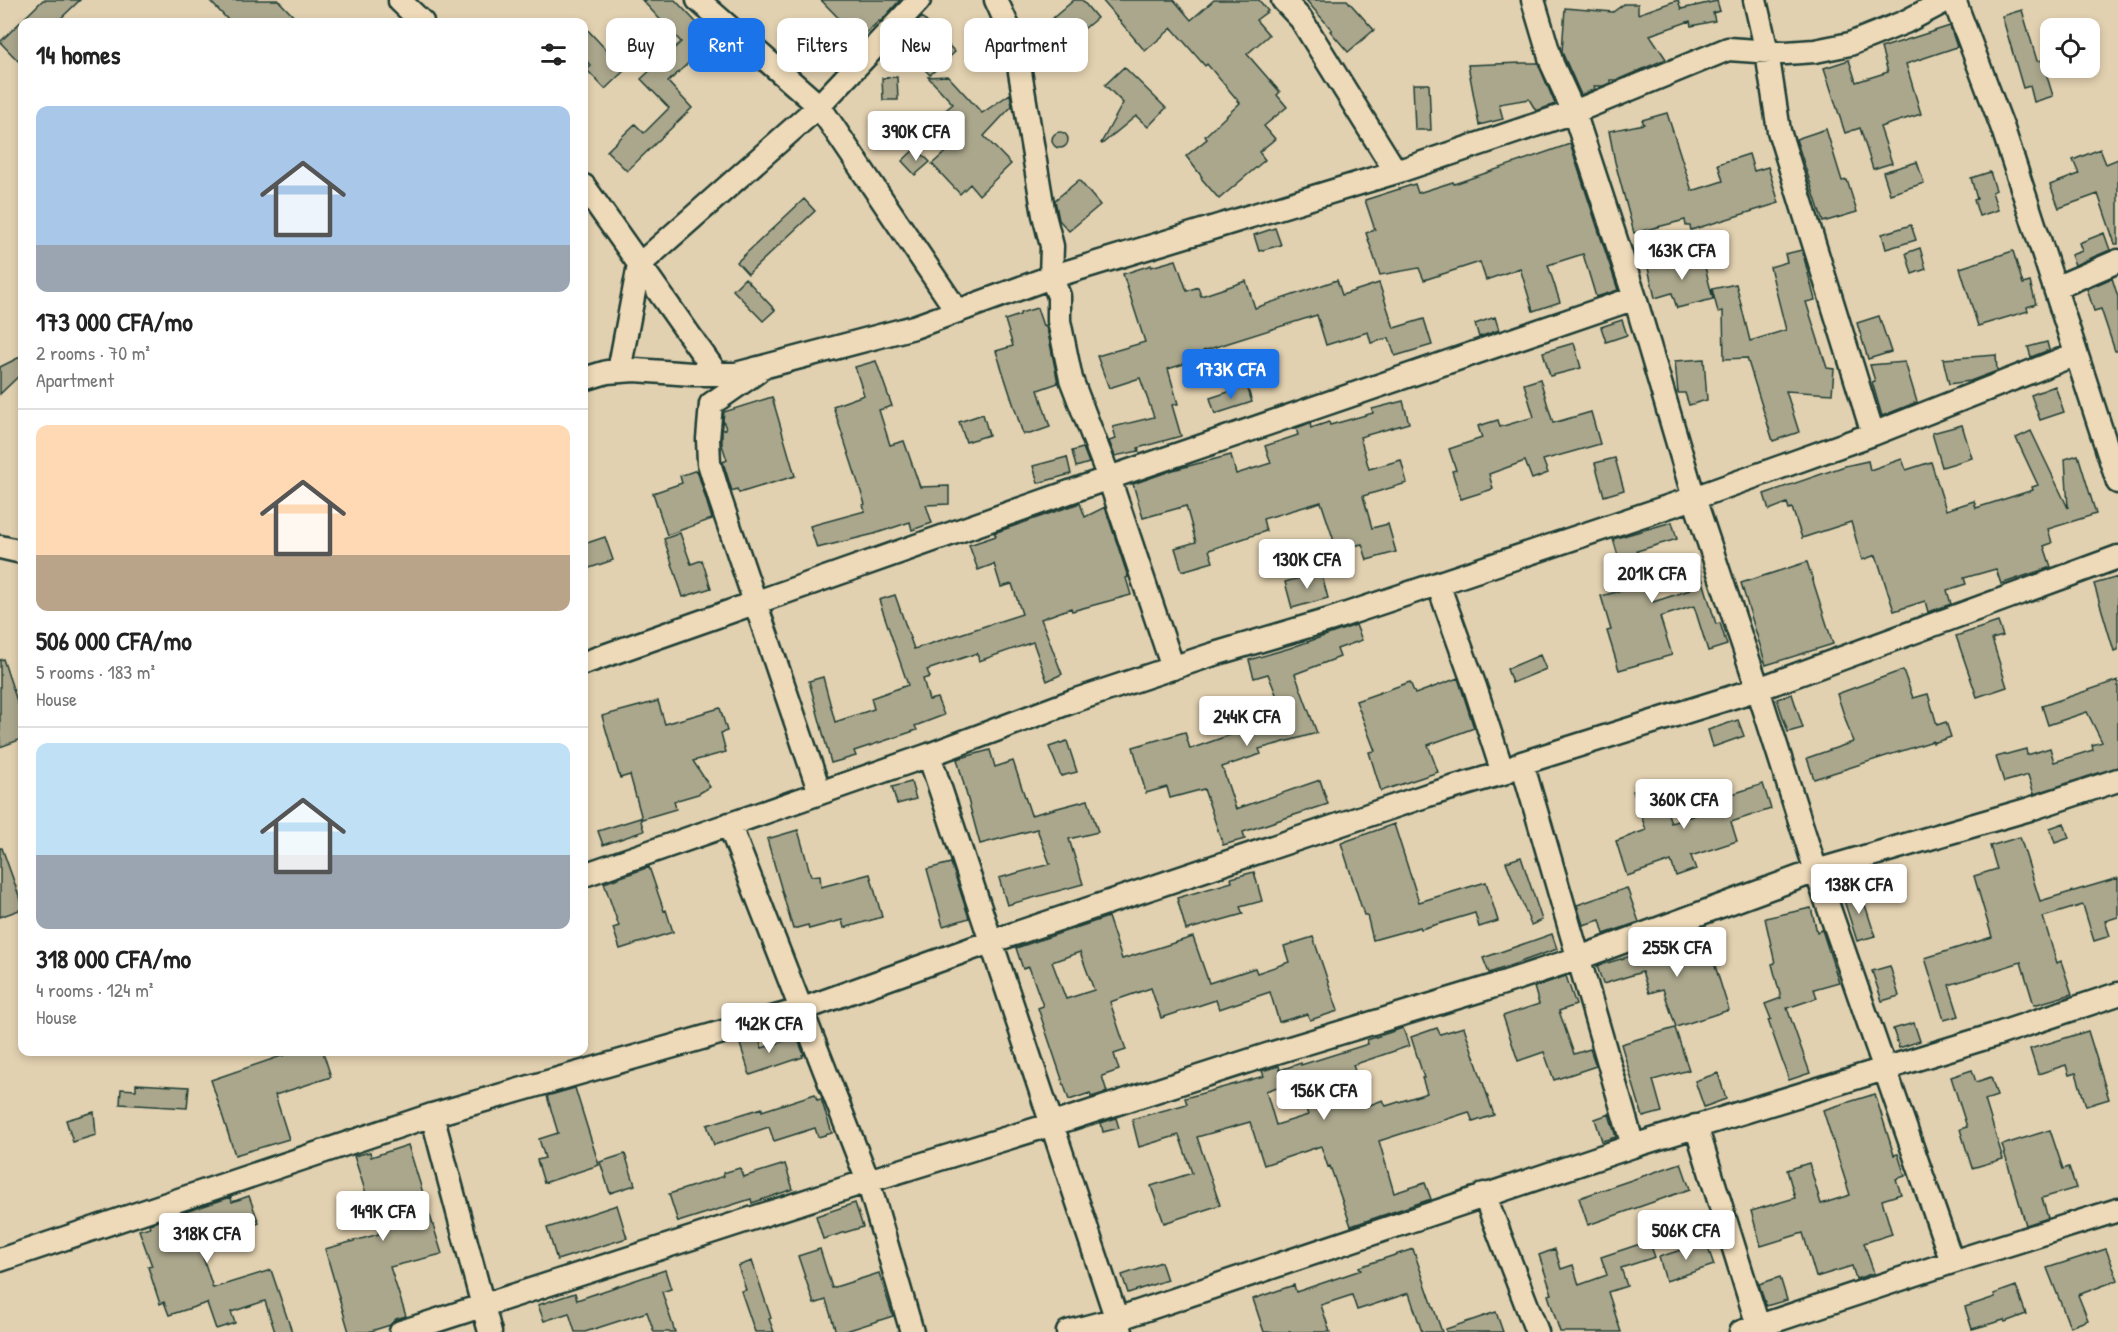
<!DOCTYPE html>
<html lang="en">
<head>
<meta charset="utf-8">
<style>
	:root { --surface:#fff; --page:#f2f2f2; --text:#222; --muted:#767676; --line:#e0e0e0; --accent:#1a73e8 }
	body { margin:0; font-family:"Patrick Hand",sans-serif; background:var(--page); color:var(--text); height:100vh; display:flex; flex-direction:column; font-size:22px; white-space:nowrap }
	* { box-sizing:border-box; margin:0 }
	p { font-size:20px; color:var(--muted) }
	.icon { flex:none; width:33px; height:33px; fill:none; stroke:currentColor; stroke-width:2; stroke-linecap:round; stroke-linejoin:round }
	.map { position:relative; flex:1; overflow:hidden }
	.sheet { position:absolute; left:18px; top:18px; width:570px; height:1038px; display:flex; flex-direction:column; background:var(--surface); border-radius:12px; box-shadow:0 3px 9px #0003 }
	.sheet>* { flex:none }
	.hud { position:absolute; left:606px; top:18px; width:570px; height:54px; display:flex; gap:12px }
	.controls { position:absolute; left:2040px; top:18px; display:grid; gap:12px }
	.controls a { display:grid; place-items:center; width:60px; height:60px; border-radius:12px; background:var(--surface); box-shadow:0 3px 9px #0003; font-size:30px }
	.price { position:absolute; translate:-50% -51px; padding:0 14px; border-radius:6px; background:#fff; color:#222; font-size:20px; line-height:39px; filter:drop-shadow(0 2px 3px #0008) }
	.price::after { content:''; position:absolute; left:50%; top:36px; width:18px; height:14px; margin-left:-9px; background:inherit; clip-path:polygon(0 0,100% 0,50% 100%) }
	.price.current { background:var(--accent); color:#fff }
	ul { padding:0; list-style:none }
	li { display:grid; align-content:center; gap:12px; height:318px; padding:0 18px }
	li+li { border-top:2px solid var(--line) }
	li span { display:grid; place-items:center; height:186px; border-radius:12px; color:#555 }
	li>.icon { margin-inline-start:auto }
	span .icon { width:108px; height:108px; fill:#fffc; stroke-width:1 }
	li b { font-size:26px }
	h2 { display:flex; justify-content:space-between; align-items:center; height:72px; padding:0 18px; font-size:26px }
	.chip { padding:0 21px; border-radius:12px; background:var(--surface); box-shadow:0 3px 9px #0003; font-size:21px; line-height:54px }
	.chip.current { background:var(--accent); color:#fff }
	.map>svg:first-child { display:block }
	.building { fill:#aba78d; stroke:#1f3d34; stroke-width:1.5; fill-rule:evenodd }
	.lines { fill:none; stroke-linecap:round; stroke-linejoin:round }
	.street-casing { stroke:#1f3d34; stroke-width:27 }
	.street { stroke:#eedab8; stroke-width:22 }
</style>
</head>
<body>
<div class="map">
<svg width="2118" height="1332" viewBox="0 0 2118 1332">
	<rect width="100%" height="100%" fill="#e2d1b0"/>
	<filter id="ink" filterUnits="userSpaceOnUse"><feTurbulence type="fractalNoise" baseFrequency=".0167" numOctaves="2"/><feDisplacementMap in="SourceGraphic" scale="12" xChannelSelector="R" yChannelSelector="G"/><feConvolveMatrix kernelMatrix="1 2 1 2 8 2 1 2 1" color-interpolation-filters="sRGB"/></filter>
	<g filter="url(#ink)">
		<path class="building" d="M43,0H80L57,22H22V65L0,42Z
			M209,0H278L299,22H230Z
			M642,0H675L713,40L668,82L692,108L627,171L607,151L635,124L644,133L669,108L641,79L681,42Z
			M821,0H900L880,22L879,21L859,39Z
			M1074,0H1082L1097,18L1072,39L1053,18Z
			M1102,0H1174L1191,20L1214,0H1259L1268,11L1256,20L1269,35L1247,54L1280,92L1277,95L1287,107L1264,126L1275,139L1259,152L1265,160L1219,199L1201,178L1202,177L1186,156L1207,139L1205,136L1240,103L1207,64L1205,66L1172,28L1145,51Z
			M1306,0H1347L1374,30L1348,52L1330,31L1332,30Z
			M1678,0L1681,9L1717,1L1720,11L1713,13L1715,21L1691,26L1690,21L1650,35L1666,59L1617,80H1610V83L1603,86H1594L1595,89L1581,95L1562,52L1565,8L1613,12L1624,4H1638V14Z
			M2022,10L2037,61L2042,60L2053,96L2034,102L2030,86L2023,88L2002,16Z
			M922,17L955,52L930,75L898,42Z
			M584,26L625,70L605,89L587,70L591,66L584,58Z
			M1950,26L1957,47L1906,64L1921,114L1880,127L1892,163L1873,169L1860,128L1845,133L1824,68L1849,60L1856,82L1888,72L1881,48Z
			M1522,63H1538L1555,104L1536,111L1529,99L1499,104L1503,119L1479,125L1468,65Z
			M1124,67L1166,108L1148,127L1136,116L1102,144L1101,143L1123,103L1105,85Z
			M948,76L982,113L1010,94L1012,106L984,136L1011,164L979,195L970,184L960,194L932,164L958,141L937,117L953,104L928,77Z
			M897,77L898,100H883L882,78Z
			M1413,84H1429L1431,130H1415Z
			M1667,113L1692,191L1723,181L1718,164L1749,154L1754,171L1768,167L1779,203L1691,230L1690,226H1686L1685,220L1634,233L1615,162L1609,131L1644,124L1642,120Z
			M1826,129L1842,181L1847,180L1857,212L1823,222L1796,139Z
			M1052 140a8 8 0 1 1 16 0a8 8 0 1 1-16 0Z
			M1570,144L1618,290L1596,297L1583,254L1548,265L1560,302L1533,311L1520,268L1486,280L1480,262L1424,280L1419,268L1380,275L1366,233L1375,230L1365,200L1415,184L1418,193L1453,182L1454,184Z
			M916,148L930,162L915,175L902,161Z
			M2100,149L2106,164L2118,159V244H2115L2098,194L2059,208L2050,185L2079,174L2073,160Z
			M1917,162L1924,183L1890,194L1883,172Z
			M1990,172L1996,190L1992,192L1998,210L1979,216L1974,200L1977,199L1971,178Z
			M1079,180L1100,205L1069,231L1059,220L1055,200Z
			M804,199L815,211L748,274L737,262Z
			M1911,225L1916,240L1886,249L1882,234Z
			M1275,228L1281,245L1259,251L1254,235Z
			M2104,233L2110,250L2075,265L2071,255L2082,251L2079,243Z
			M1920,248L1926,269L1912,274L1906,253Z
			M1802,250L1815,300L1806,302L1827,368L1834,369L1832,394L1786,391L1799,432L1773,441L1747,358L1724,359L1723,311L1718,312L1712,289L1736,284L1750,341L1786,330L1770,267L1787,262L1785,254Z
			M2013,251L2023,284L2030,282L2036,304L2027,307L2028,311L1978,326L1960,268Z
			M1702,255L1713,299L1677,308L1672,293L1655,298L1648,268Z
			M1176,260L1187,291L1198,287L1201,296L1246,281L1255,308L1337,280L1342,295L1379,283L1394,328L1424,319L1432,345L1395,356L1389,338L1371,343L1368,332L1326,345L1317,315L1203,351L1204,353L1189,358L1190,362L1168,369L1178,404L1172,405L1181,436L1138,448L1139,451L1115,456L1109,441L1116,439L1113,427L1154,417L1140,378L1109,388L1097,356L1145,342L1123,274L1151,265V267Z
			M745,278L775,310L763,321L733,290Z
			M2112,278L2118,297V351H2115L2101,309L2094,311L2087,289Z
			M1037,308L1043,326L1045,325L1048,333L1058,383L1038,390L1050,427L1030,434H1023L996,351L1013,346L1005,320L1020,315V313Z
			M1879,316L1891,352L1868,359L1857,323Z
			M1495,317L1499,330L1479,337L1475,324Z
			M1622,320L1627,335L1606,342L1601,327Z
			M2047,342L2049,350L2031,357L2028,347Z
			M1574,343L1581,368L1550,376L1543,352Z
			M1996,355L1997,371L1970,381L1949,384L1943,359Z
			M22,356V373L0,394V367Z
			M1704,359L1707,400L1689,405L1685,393H1678L1675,361Z
			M876,361L892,406L879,410L890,445L904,441L920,487L949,486V504L926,505L932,523L912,530L910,522L874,534L817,548L810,526L865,511L863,505L865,504L833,406L864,395L855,367Z
			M1905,362L1917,402L1882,416L1872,382L1875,381L1870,365Z
			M1540,379L1553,423L1591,412L1600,444L1543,460L1548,473L1532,479L1525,461L1489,474L1493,489L1461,499L1452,471L1456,470L1449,449L1482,438L1478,426L1498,420L1500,427L1534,417L1524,384Z
			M1247,386L1252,402L1215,414L1210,398Z
			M2055,386L2064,412L2040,420L2031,395Z
			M772,397L795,476L739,493L737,489L732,491L723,462L727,460L722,445V430L726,429L723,420L724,412Z
			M1403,401L1409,423L1360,437L1369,469L1401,460L1407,483L1363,496L1372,528L1388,524L1396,552L1367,560L1362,544L1337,550L1321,502L1263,519L1266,531L1209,550L1213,562L1182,571L1175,548L1196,542L1186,506L1143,518L1133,484L1173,470L1231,455L1236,474L1271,463L1265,446L1298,435L1296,428L1310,423L1311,428L1329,422L1330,425L1373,413L1372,409Z
			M983,414L989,435L966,442L959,422Z
			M1962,425L1972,458L1942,467L1932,433Z
			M2031,431L2068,508L2065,459L2078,455L2096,514L2048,529L2052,543L2044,546L2051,567L2001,584L1996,569L1964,578L1966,584L1947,590L1951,604L1928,612L1925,601L1894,611L1876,555L1862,560L1851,522L1802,538L1792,508L1789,509L1787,503L1769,510L1764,494L1845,466L1868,461L1870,470L1902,459L1906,470L1931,462L1946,510L1974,501L1976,508L2033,490L2032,487L2038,485L2016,438Z
			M1083,448L1089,463L1076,467L1072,451Z
			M1067,457L1071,474L1038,483L1033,466Z
			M1615,458L1624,490L1604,496L1595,463Z
			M697,470L712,519L667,535L653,493L682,483L680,476Z
			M1080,503L1085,517L1105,507L1128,577L1126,578L1131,595L1072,611L1071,608L1041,619L1062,674L1047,681L1033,642L979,661L977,653L927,670L930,677L923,679L929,700L937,698L944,715L915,726L917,730L854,751L856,756L831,763L809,681L823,677L835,722L874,709L871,698L908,685L879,600L895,595L914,649L1022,614L1012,584L1001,587L994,564L978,570L969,545L996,536L994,533Z
			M1672,522L1677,539L1637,551L1653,602L1690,590L1682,566L1697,561L1716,624L1720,623L1727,645L1708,651L1694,606L1660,617L1672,655L1619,670L1607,631L1611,630L1601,596L1628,589L1613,539Z
			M680,533L691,564L702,560L711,588L683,597L664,539Z
			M605,537L613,560L584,570V544Z
			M1807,562L1833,644L1766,665L1741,583Z
			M1321,572L1328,598L1292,608L1285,582Z
			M2118,577V650L2114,651L2094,584Z
			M1998,622L2003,636L1992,639L2007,687L1977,697L1956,636Z
			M1356,625L1362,640L1337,649L1340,657L1295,674L1317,733L1259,749L1261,754L1222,767L1236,809L1320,780L1328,804L1243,832L1245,839L1223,845L1204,789L1170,798L1167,787L1146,793L1133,747L1185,732L1190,749L1253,727L1255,732L1287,722L1268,674L1254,678L1249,660L1290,648Z
			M1540,655L1546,669L1512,683L1507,669Z
			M3,659L18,704L22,702V739L0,747V660Z
			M1903,670L1913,698L1928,694L1937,725L1946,722L1951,737L1933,743V741L1814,779L1807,758L1853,742L1837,694Z
			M1458,678L1474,728L1428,745L1438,772L1381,791L1369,752L1375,751L1356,701L1410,682L1415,694Z
			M2118,680V767L2034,794L2028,775L2004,782L1996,757L2026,749L2027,755L2050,748L2054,762L2093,750L2092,745L2102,742L2087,712L2048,725L2042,706Z
			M1792,694L1803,728L1788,732L1777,699Z
			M658,701L665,724L720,708L727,731L721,733L726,752L693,761L710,787L698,794L674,801L676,809L642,819L630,775L620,778L602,716Z
			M1738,720L1744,736L1713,747L1708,730Z
			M1067,741L1077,772L1061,776L1049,747Z
			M990,750L995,767L1013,761L1031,815L1088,800L1098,832L1069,839L1083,884L1007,905L999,878L1050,864L1037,829L980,844L957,759Z
			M911,782L916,799L897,804L892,787Z
			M1658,783L1671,823L1729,804L1726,796L1763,784L1771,809L1731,822L1737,841L1691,856L1696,869L1676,876L1671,861L1627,876L1616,841L1646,830L1633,791Z
			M640,818L644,831L603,845L598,831Z
			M2064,823L2069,838L2055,843L2050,828Z
			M1394,824L1419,902L1486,882L1498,921L1479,927L1475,913L1421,929L1420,927L1373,940L1367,915H1364L1341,843Z
			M798,830L811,876L820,875L821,887L870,874L882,917L844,928L842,920L809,929L808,925L793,929L767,839Z
			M2020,837L2040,901L2118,878V917L2105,921L2110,936L2094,941L2083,905L2043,917L2057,963L2061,961L2072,994L2034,1005L2021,962L1949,985L1959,1016L1944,1020L1925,958L1992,937L1974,876L1997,869L1990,846Z
			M0,848H2L22,904V909L0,917Z
			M1521,857L1542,920L1531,925L1506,862Z
			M951,863L969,918L943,926L927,869Z
			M649,867L664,911L666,910L673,932L620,949L613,928L619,926L604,883Z
			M1254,872L1262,901L1240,907L1243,914L1186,930L1177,898L1232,882L1231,878Z
			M1627,888L1639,922L1604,934L1600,920L1583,925L1577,905Z
			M1860,889L1875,936L1857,941L1842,894Z
			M1811,908L1817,932L1822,930L1839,982L1814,989L1817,998L1787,1008L1810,1073L1789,1080L1768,1020L1771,1019L1765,1004L1781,998L1772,964L1775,963L1765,918Z
			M1108,917L1122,959L1193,937L1209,983L1255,968L1257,973L1289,962L1284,946L1313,937L1338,1011L1310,1020L1307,1014L1279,1022L1270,992L1219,1009L1216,1000L1161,1018L1151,988L1110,1002L1126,1050L1114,1054L1119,1070L1102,1076L1107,1092L1091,1097L1090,1093L1069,1100L1038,1008L1043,1006L1029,967L1023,969L1016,948ZM1080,952L1094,990L1066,999L1052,962Z
			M1552,934L1557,949L1489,973L1483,958Z
			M1705,934L1729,1010L1676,1027L1663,989L1649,993L1642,972L1603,984L1597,966Z
			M1890,966L1899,996L1882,1001L1872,971Z
			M1566,976L1576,1005L1559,1011L1574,1054L1590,1049L1596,1066L1554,1080L1544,1052L1518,1061L1503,1016L1539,1004L1534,987Z
			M1914,1023L1920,1041L1899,1048L1893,1029Z
			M1464,1027L1494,1115L1473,1122L1469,1112L1379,1141L1394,1193L1425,1183L1431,1199L1351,1226L1330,1166L1328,1167L1321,1146L1264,1165L1250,1122L1197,1137L1220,1205L1164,1223L1151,1186L1192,1173L1179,1135L1139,1147L1132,1119L1187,1104L1185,1098L1264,1076L1262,1071L1279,1066L1280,1070L1301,1063V1065L1368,1044L1367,1040L1403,1028L1409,1046L1353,1065L1367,1106L1383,1100L1386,1106L1427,1093L1422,1078H1424L1411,1037L1437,1028L1440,1034ZM1297,1080L1308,1115L1276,1125L1266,1091Z
			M1675,1028L1689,1070L1653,1080L1662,1112L1643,1117L1621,1044Z
			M2088,1031L2109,1099L2086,1106L2076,1073L2069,1075L2066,1065L2038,1074L2030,1049Z
			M758,1036L762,1048L797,1037L804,1055H802L803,1057L750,1075L739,1041Z
			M293,1052H323L331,1077L275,1095L289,1139L235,1155L211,1080Z
			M1972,1070L1976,1082L1991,1077L1997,1096L1985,1100L2003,1159L1972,1168L1960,1129L1967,1127L1951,1077Z
			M1718,1073L1726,1099L1704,1107L1695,1081Z
			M136,1084L189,1087L187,1108L120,1104L121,1089L136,1090Z
			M575,1088L599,1165L544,1183L537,1160L545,1158L539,1139L558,1133L547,1096Z
			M815,1094L817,1100L821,1099L832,1133L818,1137L815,1128L774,1141L769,1127L714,1145L707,1125L762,1108V1111Z
			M1875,1094L1894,1155L1898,1154L1905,1176L1896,1179L1901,1194L1882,1200L1892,1234L1864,1243L1874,1273L1856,1279L1852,1266L1816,1277L1803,1233L1761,1246L1751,1211L1795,1198L1787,1170L1809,1163L1821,1204L1850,1195L1823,1110Z
			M94,1112L96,1135L73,1142L66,1120Z
			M1609,1114L1616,1137L1602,1141L1595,1119Z
			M1116,1118L1119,1128L1103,1132L1101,1123Z
			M2050,1130L2063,1169L2069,1167L2076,1188L2042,1198L2048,1218L2026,1225L2002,1145Z
			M408,1145L442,1254L390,1267L406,1316L396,1319L390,1325L368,1332H349L325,1249L379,1234L354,1156L370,1152L371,1157Z
			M625,1154L635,1185L610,1193L600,1162Z
			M1681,1163L1690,1189L1588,1225L1579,1198Z
			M785,1164L793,1189L752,1203L751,1199L678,1222L669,1194L724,1176L723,1173L740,1168L743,1177Z
			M249,1196L259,1223L199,1245L213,1288L271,1270L292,1332H275L265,1301L231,1312L235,1323L216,1329L207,1303L169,1315L164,1302L160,1304L148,1267L152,1266L139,1230L150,1227L149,1224L231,1197L232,1202Z
			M855,1203L863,1227L823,1239L816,1216Z
			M617,1205L627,1238L557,1260L547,1228Z
			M1649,1241L1655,1257L1621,1268L1627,1286L1608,1292L1621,1332H1560L1548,1295L1552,1294L1539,1255L1555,1249L1561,1269L1573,1265L1579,1285L1607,1275L1601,1257Z
			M1706,1242L1714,1265L1666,1281L1659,1257Z
			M820,1249L832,1288L879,1273L893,1316L843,1332H836L826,1300L814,1304L798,1256Z
			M1413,1249L1442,1332H1422L1409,1293L1357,1310L1352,1295L1321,1305L1330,1332H1264L1253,1299L1294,1285L1296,1292L1361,1270L1359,1267Z
			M2106,1249L2118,1280L2078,1295L2088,1320L2070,1327L2047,1268Z
			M752,1261L771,1318L769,1319L774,1332H755L741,1291L746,1290L738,1266Z
			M1161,1262L1167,1280L1128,1293L1122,1275Z
			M665,1270L671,1289L662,1292L675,1332H654L647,1312L585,1332H575L569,1313L544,1321L538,1305L575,1293L577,1300Z
			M1780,1277L1787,1300L1766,1306L1759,1284Z
			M2016,1286L2026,1314L2005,1322L2004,1320L1972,1329L1965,1307L1995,1297L1994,1294Z
			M1496,1312L1503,1332H1446V1329Z"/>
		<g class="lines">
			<g class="street-casing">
				<path id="street" d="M698,0L819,106L957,311
					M996,0L1010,31L1018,60L1044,215L1052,246L1051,277L1059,296V321L1071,379L1109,478L1173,668
					M1283,0L1301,19L1396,172
					M1533,0L1552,64L1574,112L1635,298L1694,498L1758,689L1816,871L1952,1262
					M1755,0L1767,52L1779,131L1873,434
					M1954,0L2003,129L2118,482
					M400,1L422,22
					M584,186L717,374
					M2055,288L2118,261
					M619,371L639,265L819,106L919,0
					M757,372L711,404L708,439L709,463L720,499L820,793
					M584,379L607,372L635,370L692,374H736L914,327L1051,277L1396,172L1574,112L1728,49L1786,53L1815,51L1850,44L1905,22L1947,0
					M0,547L22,552
					M1438,584L1475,687L1503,773
					M584,663L1109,478L1635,298
					M929,755L1121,1332
					M1522,763L1633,1146
					M729,824L868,1181L912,1332
					M584,875L929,755L1073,701L1211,655L1329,620L1694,498L1873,434L2076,354
					M432,1115L490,1332
					M1696,1126L1760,1332
					M1484,1194L1537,1332
					M0,1260L432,1115L800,1010L993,941L1428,795L1503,773L1522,763L1758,689L2118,557
					M401,1332L868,1181L1053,1124L1267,1055L1491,987L1579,958L1816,871L2030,809L2118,780
					M1068,1332L1117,1319L1633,1146L1998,1034L2118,994
					M1741,1332L1952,1262L2118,1210"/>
			</g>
			<use href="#street" class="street"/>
		</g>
	</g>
</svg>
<div class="controls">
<a><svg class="icon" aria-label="locate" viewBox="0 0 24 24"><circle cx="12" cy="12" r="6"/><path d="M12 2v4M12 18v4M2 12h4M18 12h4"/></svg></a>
</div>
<b class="price" style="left:916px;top:162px">390K CFA</b>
<b class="price" style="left:1682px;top:281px">163K CFA</b>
<b class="price current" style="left:1231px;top:400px">173K CFA</b>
<b class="price" style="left:1307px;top:590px">130K CFA</b>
<b class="price" style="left:1652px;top:604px">201K CFA</b>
<b class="price" style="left:1247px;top:747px">244K CFA</b>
<b class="price" style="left:1684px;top:830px">360K CFA</b>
<b class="price" style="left:1859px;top:915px">138K CFA</b>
<b class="price" style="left:1677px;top:978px">255K CFA</b>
<b class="price" style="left:769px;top:1054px">142K CFA</b>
<b class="price" style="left:1324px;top:1121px">156K CFA</b>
<b class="price" style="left:383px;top:1242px">149K CFA</b>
<b class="price" style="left:1686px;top:1261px">506K CFA</b>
<b class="price" style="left:207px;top:1264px">318K CFA</b>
<div class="hud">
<a class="chip">Buy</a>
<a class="chip current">Rent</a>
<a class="chip">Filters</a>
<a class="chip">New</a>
<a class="chip">Apartment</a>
</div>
<section class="sheet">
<h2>14 homes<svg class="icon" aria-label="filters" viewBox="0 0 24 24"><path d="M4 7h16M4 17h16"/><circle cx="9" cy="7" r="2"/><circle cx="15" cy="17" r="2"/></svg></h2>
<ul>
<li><span style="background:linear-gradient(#a9c7e8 75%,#9aa5b1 0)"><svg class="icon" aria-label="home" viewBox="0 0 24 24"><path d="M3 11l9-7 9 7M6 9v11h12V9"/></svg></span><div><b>173 000 CFA/mo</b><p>2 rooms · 70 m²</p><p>Apartment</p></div></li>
<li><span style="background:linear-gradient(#ffd9b3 70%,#b9a48a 0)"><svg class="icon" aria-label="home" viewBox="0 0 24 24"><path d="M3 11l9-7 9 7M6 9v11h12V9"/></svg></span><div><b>506 000 CFA/mo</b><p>5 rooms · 183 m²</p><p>House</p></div></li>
<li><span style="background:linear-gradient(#bfe0f5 60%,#9aa5b1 0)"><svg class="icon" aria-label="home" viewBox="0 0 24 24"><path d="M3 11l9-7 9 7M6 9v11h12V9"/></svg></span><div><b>318 000 CFA/mo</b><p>4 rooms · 124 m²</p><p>House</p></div></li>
</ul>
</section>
</div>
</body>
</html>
